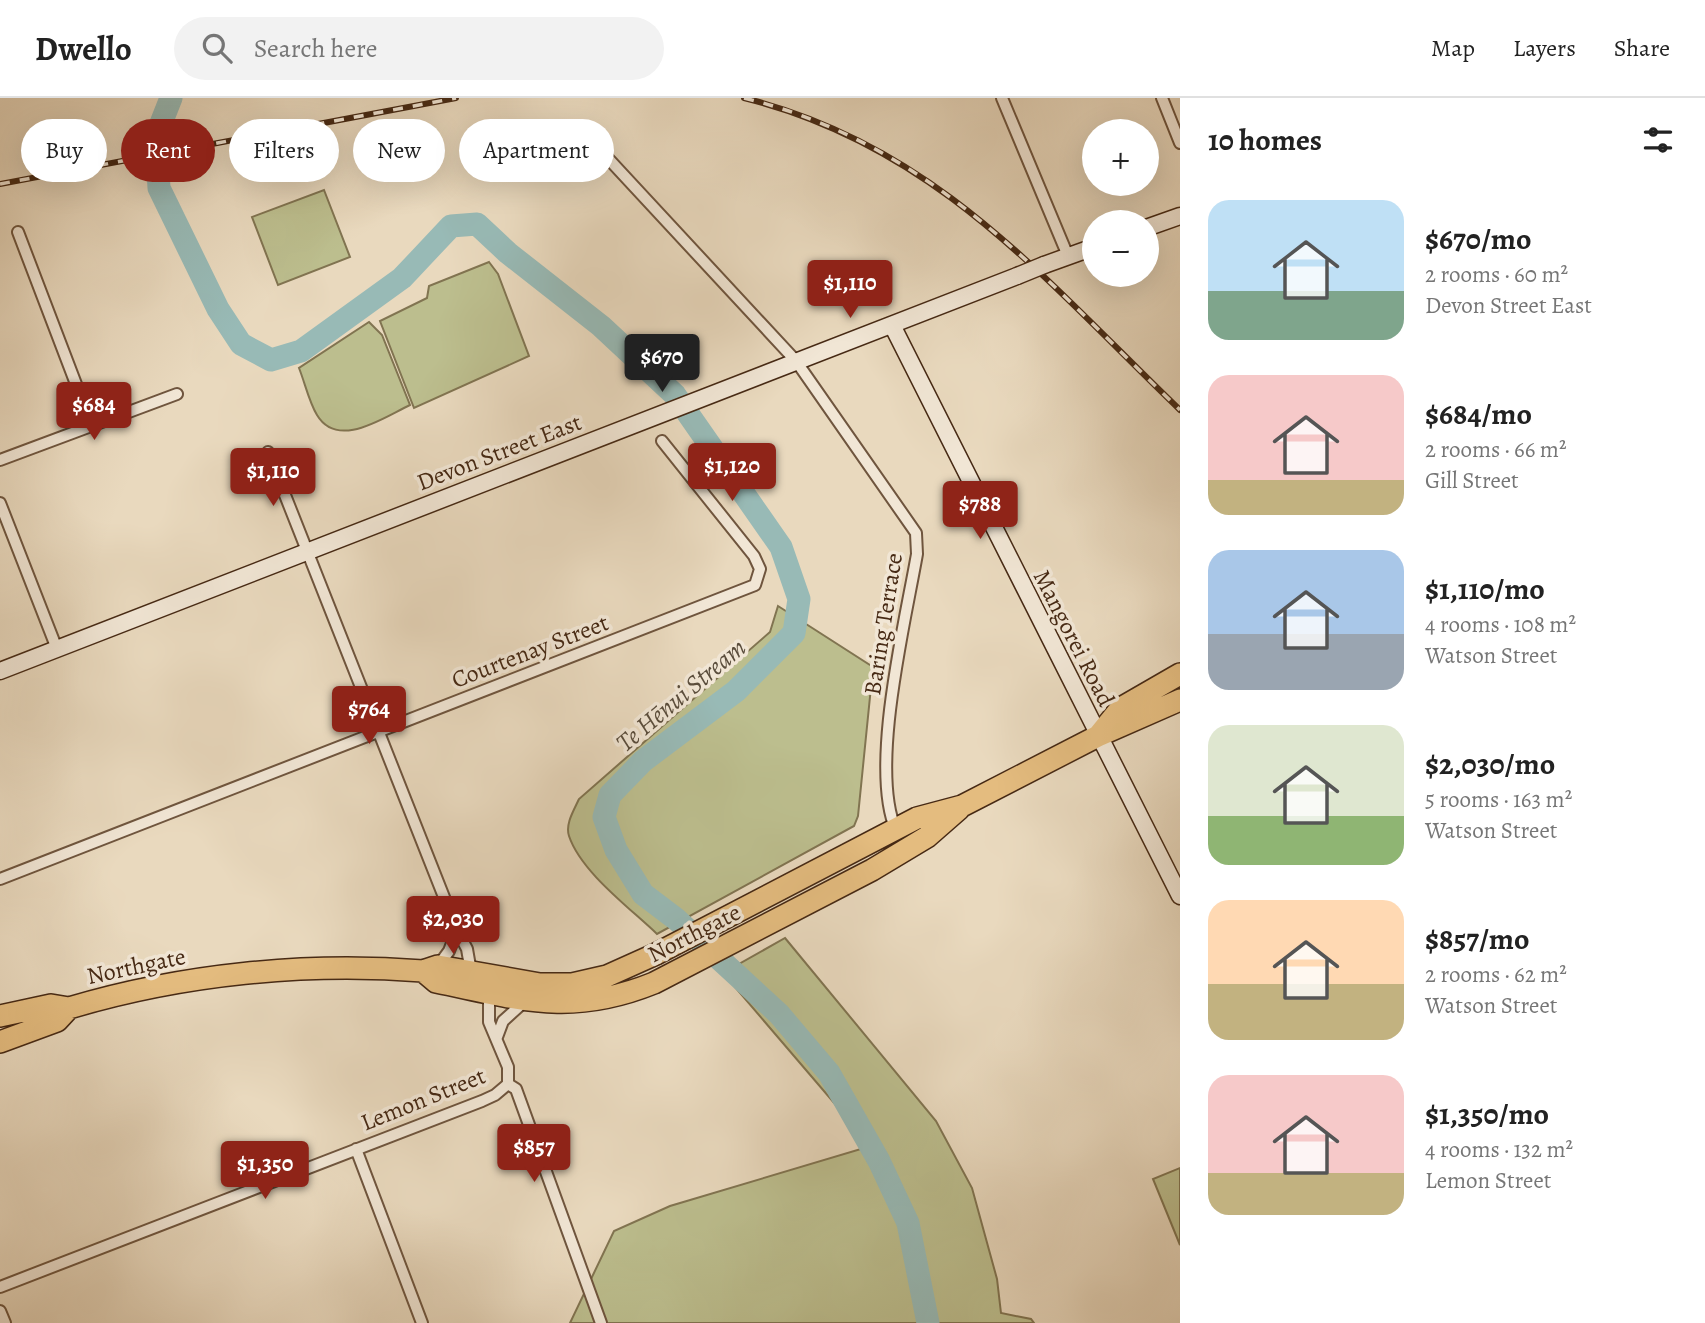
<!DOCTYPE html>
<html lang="en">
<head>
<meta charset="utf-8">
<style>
	:root { --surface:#fff; --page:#f2f2f2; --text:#222; --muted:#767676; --line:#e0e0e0; --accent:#8f2418 }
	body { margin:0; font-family:Alegreya,serif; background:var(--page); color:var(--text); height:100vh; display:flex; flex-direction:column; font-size:26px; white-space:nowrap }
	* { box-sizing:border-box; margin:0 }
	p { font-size:23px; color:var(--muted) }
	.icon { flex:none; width:38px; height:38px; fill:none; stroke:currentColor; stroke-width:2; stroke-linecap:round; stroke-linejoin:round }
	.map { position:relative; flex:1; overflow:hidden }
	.panel { display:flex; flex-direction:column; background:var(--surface); width:525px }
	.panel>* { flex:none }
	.top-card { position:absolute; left:21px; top:21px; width:665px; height:63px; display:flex; gap:14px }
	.fabs { position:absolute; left:1082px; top:21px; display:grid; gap:14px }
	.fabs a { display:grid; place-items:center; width:77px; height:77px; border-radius:50%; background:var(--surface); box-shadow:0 7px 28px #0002; font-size:35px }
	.price { position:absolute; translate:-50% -60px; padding:0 16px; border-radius:7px; background:var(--accent); color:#fff; font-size:23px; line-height:46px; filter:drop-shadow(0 2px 4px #0008) }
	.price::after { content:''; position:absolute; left:50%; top:42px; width:21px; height:16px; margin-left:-10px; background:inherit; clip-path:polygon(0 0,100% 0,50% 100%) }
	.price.current { background:#222; color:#fff }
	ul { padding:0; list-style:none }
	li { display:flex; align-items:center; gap:21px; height:175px; padding:0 28px }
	li span { display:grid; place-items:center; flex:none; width:196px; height:140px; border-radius:21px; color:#555 }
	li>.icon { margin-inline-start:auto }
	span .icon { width:84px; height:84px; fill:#fffc; stroke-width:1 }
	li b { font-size:30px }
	h2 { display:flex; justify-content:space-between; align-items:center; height:84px; padding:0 28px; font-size:30px }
	.chip { padding:0 24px; border-radius:32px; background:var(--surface); box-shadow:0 7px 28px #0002; font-size:24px; line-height:63px }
	.chip.current { background:var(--accent); color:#fff }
	header { display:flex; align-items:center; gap:42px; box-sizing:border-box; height:98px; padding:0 35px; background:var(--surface); border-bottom:2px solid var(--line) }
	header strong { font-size:33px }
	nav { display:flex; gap:38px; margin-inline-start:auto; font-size:24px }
	.search { width:490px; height:63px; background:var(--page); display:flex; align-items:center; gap:18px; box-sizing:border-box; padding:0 24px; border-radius:38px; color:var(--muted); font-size:26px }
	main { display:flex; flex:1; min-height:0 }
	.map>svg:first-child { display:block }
	.green { fill:#bcbe8e; stroke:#817451; stroke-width:2 }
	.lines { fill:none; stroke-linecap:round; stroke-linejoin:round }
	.river { stroke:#98bab6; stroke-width:23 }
	.street-casing { stroke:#6f553e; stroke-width:14 }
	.secondary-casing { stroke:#462914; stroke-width:19 }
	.highway-casing { stroke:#462914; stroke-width:24 }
	.street { stroke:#f1e6d5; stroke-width:10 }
	.secondary { stroke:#f1e6d5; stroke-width:16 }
	.highway { stroke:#e4bc7f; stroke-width:21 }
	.rail-casing { stroke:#462914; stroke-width:6 }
	.rail { stroke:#f1e6d5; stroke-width:3.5; stroke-dasharray:10; stroke-linecap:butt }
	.secondary-bridge-casing { stroke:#462914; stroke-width:19; stroke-linecap:butt }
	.secondary-bridge { stroke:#f1e6d5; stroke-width:16 }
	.labels { text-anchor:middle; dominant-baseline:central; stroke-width:7; stroke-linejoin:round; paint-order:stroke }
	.street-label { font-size:24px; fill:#462914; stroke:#f1e6d5 }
	.water-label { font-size:26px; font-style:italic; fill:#5a4d3c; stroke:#f1e6d5 }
</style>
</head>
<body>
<header>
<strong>Dwello</strong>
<div class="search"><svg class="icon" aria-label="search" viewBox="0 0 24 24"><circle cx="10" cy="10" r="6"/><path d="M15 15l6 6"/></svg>Search here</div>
<nav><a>Map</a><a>Layers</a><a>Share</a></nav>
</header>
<main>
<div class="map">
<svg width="1180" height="1225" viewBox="0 0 1180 1225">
	<rect width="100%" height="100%" fill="#e9d9be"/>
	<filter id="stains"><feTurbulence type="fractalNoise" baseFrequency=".00286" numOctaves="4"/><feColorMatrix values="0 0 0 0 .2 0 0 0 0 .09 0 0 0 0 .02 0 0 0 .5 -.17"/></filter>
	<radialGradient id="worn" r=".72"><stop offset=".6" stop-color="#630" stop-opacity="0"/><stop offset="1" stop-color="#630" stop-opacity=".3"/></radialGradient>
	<path class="green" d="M324,92L350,159L278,187L252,119Z
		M489,164L498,176L529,258L414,310L380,223L427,200L429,188Z
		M369,224L382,237L410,307C384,319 338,352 317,317C309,304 305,285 299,270Z
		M778,508L873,569L858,718L854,728L657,836C630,810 581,774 569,738C565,726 574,712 579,701L770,534Z
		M785,840L936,1023L972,1090L997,1181L1001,1215L1031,1221L1034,1225H570L614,1133L670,1108L871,1048L723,875Z
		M1180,1070V1147L1153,1081Z"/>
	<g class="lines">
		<path class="river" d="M171,0L156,38L159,90L218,211L241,246L271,262L301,253L402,180L451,128L477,126L508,155L601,228L675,297L781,449L799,501L794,535L736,593L643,663L610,697L604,719L616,752L643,796L676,821L779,916L829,975L879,1063L908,1125L928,1225"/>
		<g class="street-casing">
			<path id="street" d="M1002,0L1068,158
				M1162,0L1180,45
				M578,28L796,263L916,435L917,456C905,525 869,671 896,732
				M18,134L92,328
				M268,354L457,832L467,851L471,874
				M0,362L177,296
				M0,405L57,551
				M0,781L755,487L760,471L754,458L662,343
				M438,868L449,853L457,832
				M489,895V924L508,969V986L516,991L601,1225
				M497,939L503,923L525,903
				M356,1051L422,1225
				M0,1189L482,1003L495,997L508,986
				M0,1213L5,1225"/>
		</g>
		<g class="secondary-casing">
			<path id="secondary" d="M1146,130L1180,118
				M1044,167L1094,149
				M892,227L1180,798
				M0,573L1017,178"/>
		</g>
		<g class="highway-casing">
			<path id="highway" d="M1099,637L1121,610L1180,576
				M423,873L436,884C520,901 570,919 654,885L872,772L927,739L959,711
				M0,918L51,907L69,910C183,876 305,864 423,873L438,868L540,886H572L607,878L656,856L917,720L962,708L1098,638L1180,602
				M0,944L57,923L69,910"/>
		</g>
		<use href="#street" class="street"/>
		<use href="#secondary" class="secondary"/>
		<use href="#highway" class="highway"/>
		<g class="rail-casing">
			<path id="rail" d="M744,0C935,47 1045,182 1180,312
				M0,86L456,0"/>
		</g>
		<use href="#rail" class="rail"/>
		<g class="secondary-bridge-casing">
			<path id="secondary-bridge" d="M1017,178L1044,167"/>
		</g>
		<use href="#secondary-bridge" class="secondary-bridge"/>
	</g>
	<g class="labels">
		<g class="street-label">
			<text transform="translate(499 354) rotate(-21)">Devon Street East</text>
			<text transform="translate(883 526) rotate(-81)">Baring Terrace</text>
			<text transform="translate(1074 540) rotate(63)">Mangorei Road</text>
			<text transform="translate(530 553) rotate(-21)">Courtenay Street</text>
			<text transform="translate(694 835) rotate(-27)">Northgate</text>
			<text transform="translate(136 868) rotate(-12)">Northgate</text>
			<text transform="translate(423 1001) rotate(-22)">Lemon Street</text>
		</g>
		<g class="water-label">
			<text transform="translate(681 597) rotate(-40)">Te Hēnui Stream</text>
		</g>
	</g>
	<rect width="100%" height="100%" filter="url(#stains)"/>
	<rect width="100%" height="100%" fill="url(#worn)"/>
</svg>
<div class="fabs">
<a>+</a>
<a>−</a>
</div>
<b class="price" style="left:850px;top:222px">$1,110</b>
<b class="price current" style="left:662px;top:296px">$670</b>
<b class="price" style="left:94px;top:344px">$684</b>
<b class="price" style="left:732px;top:405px">$1,120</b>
<b class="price" style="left:273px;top:410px">$1,110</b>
<b class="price" style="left:980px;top:443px">$788</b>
<b class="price" style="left:369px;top:648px">$764</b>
<b class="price" style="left:453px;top:858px">$2,030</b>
<b class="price" style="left:534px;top:1086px">$857</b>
<b class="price" style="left:265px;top:1103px">$1,350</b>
<div class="top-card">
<a class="chip">Buy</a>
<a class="chip current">Rent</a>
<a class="chip">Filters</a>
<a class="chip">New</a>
<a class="chip">Apartment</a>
</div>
</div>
<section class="panel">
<h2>10 homes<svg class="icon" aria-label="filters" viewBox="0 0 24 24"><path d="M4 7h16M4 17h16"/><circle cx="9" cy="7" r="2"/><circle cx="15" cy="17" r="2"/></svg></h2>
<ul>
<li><span style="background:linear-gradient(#bfe0f5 65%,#7fa58c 0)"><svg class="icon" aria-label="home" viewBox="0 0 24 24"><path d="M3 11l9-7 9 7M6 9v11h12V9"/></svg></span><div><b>$670/mo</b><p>2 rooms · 60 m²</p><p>Devon Street East</p></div></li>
<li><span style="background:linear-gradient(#f6c9c9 75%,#c2b280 0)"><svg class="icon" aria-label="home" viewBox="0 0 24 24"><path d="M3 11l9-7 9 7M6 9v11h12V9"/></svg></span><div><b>$684/mo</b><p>2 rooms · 66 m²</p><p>Gill Street</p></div></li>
<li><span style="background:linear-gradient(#a9c7e8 60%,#9aa5b1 0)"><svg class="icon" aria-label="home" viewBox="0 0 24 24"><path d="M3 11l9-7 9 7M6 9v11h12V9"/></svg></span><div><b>$1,110/mo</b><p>4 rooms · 108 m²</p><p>Watson Street</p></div></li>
<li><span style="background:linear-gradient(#dfe7d0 65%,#8fb573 0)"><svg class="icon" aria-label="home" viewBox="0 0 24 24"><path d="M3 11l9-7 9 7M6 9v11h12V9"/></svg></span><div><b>$2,030/mo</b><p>5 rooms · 163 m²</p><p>Watson Street</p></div></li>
<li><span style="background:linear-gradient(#ffd9b3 60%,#c2b280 0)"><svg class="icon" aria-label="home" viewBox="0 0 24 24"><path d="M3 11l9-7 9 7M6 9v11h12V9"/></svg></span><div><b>$857/mo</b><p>2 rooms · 62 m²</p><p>Watson Street</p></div></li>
<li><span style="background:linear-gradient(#f6c9c9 70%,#c2b280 0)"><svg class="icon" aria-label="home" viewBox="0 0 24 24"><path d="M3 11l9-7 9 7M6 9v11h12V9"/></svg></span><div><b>$1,350/mo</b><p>4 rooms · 132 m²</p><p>Lemon Street</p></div></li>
</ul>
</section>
</main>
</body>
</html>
